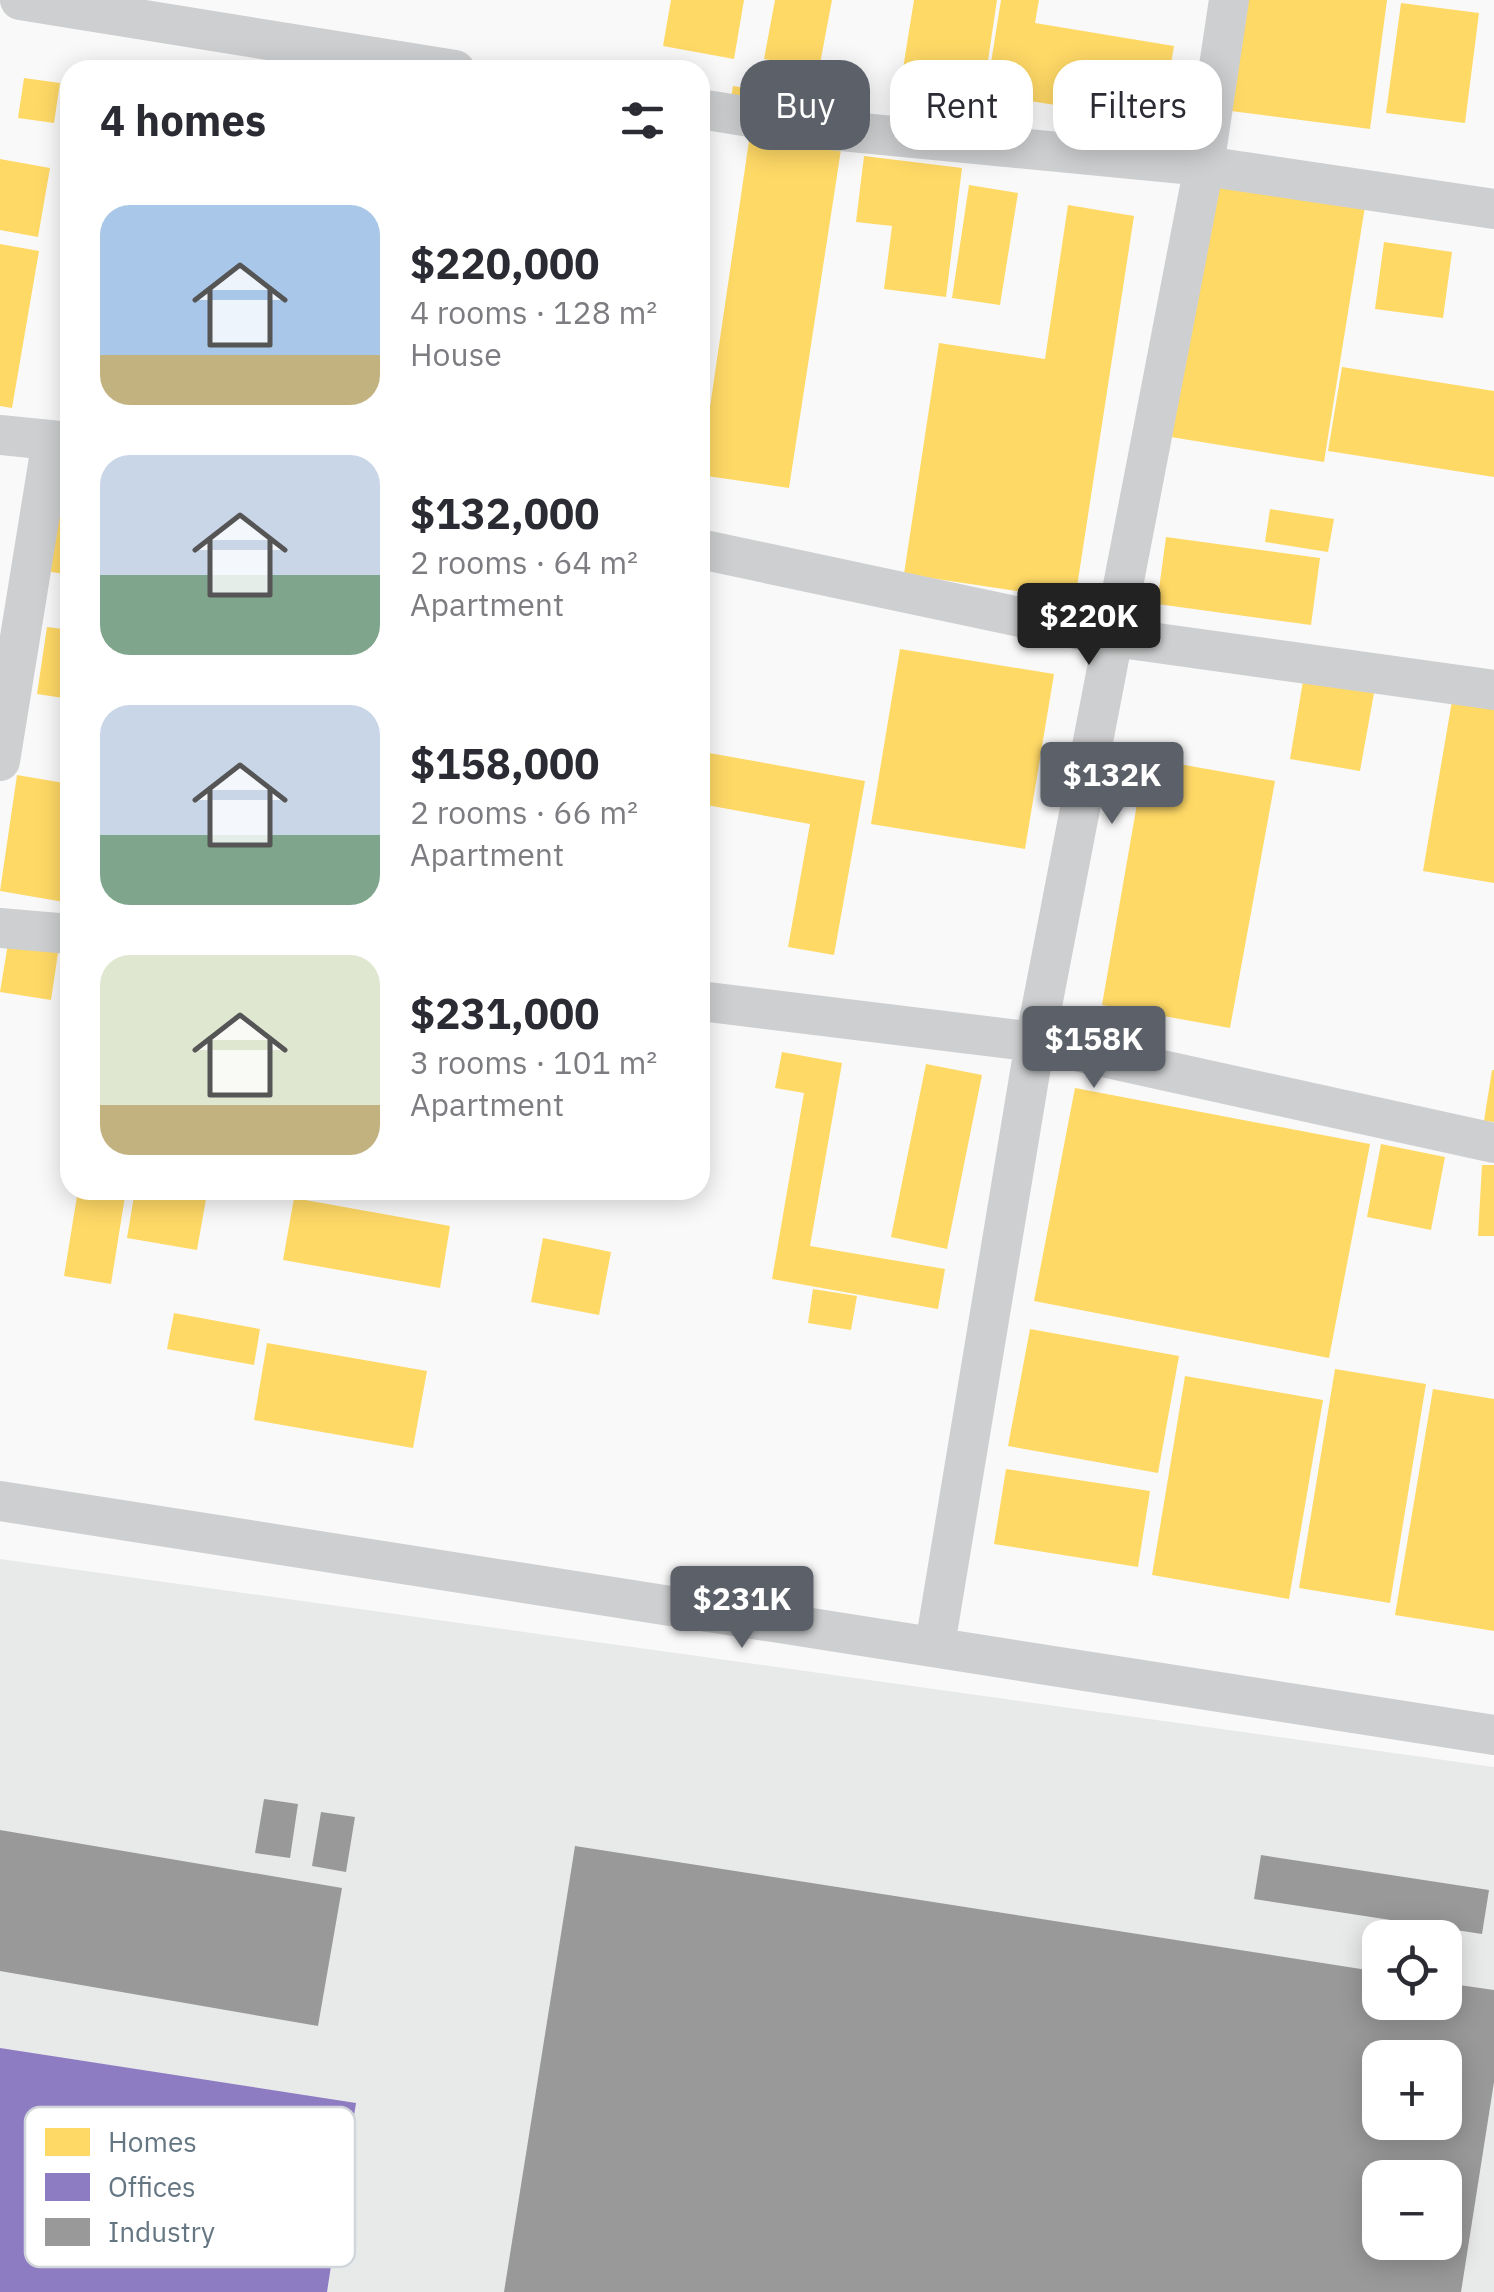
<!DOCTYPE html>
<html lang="en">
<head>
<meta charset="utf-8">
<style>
	:root { --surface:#fff; --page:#f7f7f7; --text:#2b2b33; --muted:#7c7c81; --accent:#5c6169 }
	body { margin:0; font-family:"IBM Plex Sans",sans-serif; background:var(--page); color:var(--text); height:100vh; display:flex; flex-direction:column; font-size:38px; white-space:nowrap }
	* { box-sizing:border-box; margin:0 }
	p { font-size:32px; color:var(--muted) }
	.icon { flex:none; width:55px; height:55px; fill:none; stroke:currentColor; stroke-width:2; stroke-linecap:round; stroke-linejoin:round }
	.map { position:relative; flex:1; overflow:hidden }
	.panel { position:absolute; left:60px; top:60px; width:650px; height:1140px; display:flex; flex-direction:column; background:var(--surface); border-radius:30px; box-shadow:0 5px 25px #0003 }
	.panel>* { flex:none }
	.hud { position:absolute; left:740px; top:60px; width:602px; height:90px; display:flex; gap:20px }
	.buttons { position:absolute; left:1362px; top:1920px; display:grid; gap:20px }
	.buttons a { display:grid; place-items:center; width:100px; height:100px; border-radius:20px; background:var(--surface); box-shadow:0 5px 25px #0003; font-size:50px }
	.price { position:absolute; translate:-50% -85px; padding:0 22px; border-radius:10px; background:var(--accent); color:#fff; font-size:32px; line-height:65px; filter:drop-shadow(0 2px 5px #0008) }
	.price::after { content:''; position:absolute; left:50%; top:60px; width:30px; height:22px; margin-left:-15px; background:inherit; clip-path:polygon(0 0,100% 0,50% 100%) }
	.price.selected { background:#222; color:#fff }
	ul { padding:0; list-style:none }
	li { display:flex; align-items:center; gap:30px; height:250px; padding:0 40px }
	li span { display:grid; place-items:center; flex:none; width:280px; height:200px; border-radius:30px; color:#555 }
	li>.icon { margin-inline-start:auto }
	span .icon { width:120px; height:120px; fill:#fffc; stroke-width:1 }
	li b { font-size:42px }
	h2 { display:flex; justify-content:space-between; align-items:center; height:120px; padding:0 40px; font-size:42px }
	.tag { padding:0 35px; border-radius:30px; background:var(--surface); box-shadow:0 5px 25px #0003; font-size:35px; line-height:90px }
	.tag.selected { background:var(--accent); color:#fff }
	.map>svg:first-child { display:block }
	.built { fill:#e8e9e9; fill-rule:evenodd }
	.homes { fill:#ffd966 }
	.offices { fill:#8e7cc3 }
	.industry { fill:#999; fill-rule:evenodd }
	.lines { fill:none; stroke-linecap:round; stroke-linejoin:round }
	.minor { stroke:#cecfd0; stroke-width:40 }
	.key { fill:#fff; stroke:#d1d6da; stroke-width:2.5 }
	.key-label { font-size:28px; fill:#657683 }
</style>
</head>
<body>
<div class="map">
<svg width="1494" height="2292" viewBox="0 0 1494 2292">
	<rect width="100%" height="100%" fill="#f9f9f9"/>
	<path class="built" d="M0,1559L1494,1767V2292H0ZM1380,1938H1445V2002H1380ZM1380,2058H1445V2122H1380ZM1380,2178H1445V2242H1380Z"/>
	<path class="homes" d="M671,0H744L734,59L663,46Z
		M775,0H832L819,69L764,59Z
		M914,0H997L983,94L901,81Z
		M1001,0H1039L1035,23L1174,46L1161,122L986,94Z
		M1245,0H1387L1370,129L1231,111Z
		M1401,3L1479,13L1465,123L1386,113Z
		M24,78L60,83L54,123L18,118Z
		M733,86L848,104L789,488L700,475L750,134L726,130Z
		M864,156L962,168L946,297L884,289L892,226L856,222Z
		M0,159L50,168L38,237L0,230Z
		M1213,169L1367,194L1324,462L1171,437Z
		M969,185L1018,193L1000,305L952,298Z
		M1068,205L1134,216L1075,600L904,574L939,343L1045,359Z
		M1384,242L1452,252L1443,318L1375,309Z
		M0,244L39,251L12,408L0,406Z
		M1342,367L1494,391V477L1328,451Z
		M64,465L70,466V575L46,571Z
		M1270,509L1334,519L1328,552L1265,542Z
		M1166,537L1320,558L1311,625L1157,604Z
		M47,627L70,630V699L37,694Z
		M900,649L1054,674L1025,849L871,824Z
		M1303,681L1374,693L1360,771L1290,759Z
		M1454,689L1494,696V883L1423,871Z
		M709,753L865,781L834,955L788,947L810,824L701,804Z
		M1145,758L1275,781L1230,1028L1102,1005Z
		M17,775L70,784V903L0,891Z
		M11,925L61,933L51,1000L0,992Z
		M782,1052L842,1063L810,1246L945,1269L938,1309L772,1279L804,1093L775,1088Z
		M926,1064L982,1075L947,1249L891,1237Z
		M1492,1070H1494V1122L1484,1121Z
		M1075,1088L1370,1144L1329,1358L1034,1301Z
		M1381,1144L1445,1157L1431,1230L1367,1217Z
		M1482,1165H1494V1236H1478Z
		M78,1190H126L111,1284L64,1276Z
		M135,1190L206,1199L197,1250L127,1238Z
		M248,1190H284L282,1198Z
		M294,1198L450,1226L440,1288L283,1260Z
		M543,1238L611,1252L599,1315L531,1302Z
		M813,1289L857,1296L851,1330L808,1323Z
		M174,1313L260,1329L254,1365L167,1349Z
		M1030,1329L1179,1356L1158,1473L1008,1446Z
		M267,1343L427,1371L413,1448L254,1420Z
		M1335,1369L1426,1384L1390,1603L1299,1588Z
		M1185,1376L1323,1400L1289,1599L1152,1575Z
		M1433,1389L1494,1399V1631L1395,1615Z
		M1006,1469L1150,1491L1138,1567L994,1544Z"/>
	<path class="offices" d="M0,2048L356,2103L327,2292H0Z"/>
	<path class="industry" d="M264,1799L298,1804L290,1858L255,1853Z
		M321,1812L355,1817L346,1872L312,1866Z
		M0,1830L342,1888L318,2026L0,1971Z
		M575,1846L1380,1972V2002H1445V1983L1494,1990V2082L1461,2292H504ZM1380,2058H1445V2122H1380ZM1380,2178H1445V2242H1380Z
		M1261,1855L1489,1890L1482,1934L1254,1899Z"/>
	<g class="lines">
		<path class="minor" d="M20,0L455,70
			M700,109L831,130L1204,166L1494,209
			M0,435L70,442
			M700,549L1114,637L1494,690
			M0,761L52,440
			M0,928L70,934
			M700,1001L1035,1042L1494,1143
			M0,1501L1494,1735
			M935,1645L1035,1042L1204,166L1229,0"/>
	</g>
	<rect x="25" y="2107" width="330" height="160" rx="15" class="key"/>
	<rect x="45" y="2128" width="45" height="28" fill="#ffd966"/>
	<rect x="45" y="2173" width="45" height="28" fill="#8e7cc3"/>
	<rect x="45" y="2218" width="45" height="28" fill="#999"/>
	<g class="key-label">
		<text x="108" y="2152">Homes</text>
		<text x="108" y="2197">Offices</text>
		<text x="108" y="2242">Industry</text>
	</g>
</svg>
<div class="buttons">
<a><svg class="icon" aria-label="locate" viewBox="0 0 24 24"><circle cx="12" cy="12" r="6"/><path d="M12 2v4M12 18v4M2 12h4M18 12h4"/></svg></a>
<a>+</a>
<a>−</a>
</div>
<b class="price selected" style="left:1089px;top:668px">$220K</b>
<b class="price" style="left:1112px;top:827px">$132K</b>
<b class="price" style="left:1094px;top:1091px">$158K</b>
<b class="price" style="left:742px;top:1651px">$231K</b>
<div class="hud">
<a class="tag selected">Buy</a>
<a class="tag">Rent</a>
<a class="tag">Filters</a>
</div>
<section class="panel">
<h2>4 homes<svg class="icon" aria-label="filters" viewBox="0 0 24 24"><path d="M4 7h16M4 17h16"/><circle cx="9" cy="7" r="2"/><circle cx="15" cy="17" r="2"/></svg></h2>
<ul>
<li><span style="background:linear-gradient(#a9c7e8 75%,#c2b280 0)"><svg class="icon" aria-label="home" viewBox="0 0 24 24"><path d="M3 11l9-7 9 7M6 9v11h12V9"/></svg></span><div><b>$220,000</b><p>4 rooms · 128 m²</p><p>House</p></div></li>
<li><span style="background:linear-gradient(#c9d6e8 60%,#7fa58c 0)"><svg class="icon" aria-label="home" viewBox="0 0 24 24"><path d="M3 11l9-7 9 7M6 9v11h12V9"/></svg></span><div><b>$132,000</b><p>2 rooms · 64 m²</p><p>Apartment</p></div></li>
<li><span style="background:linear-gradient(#c9d6e8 65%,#7fa58c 0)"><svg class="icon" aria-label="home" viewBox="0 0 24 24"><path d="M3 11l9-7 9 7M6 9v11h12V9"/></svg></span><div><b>$158,000</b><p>2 rooms · 66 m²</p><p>Apartment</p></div></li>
<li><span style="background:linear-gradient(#dfe7d0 75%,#c2b280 0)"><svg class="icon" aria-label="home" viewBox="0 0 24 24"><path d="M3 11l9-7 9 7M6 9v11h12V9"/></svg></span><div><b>$231,000</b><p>3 rooms · 101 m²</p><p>Apartment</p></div></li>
</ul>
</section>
</div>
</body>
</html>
